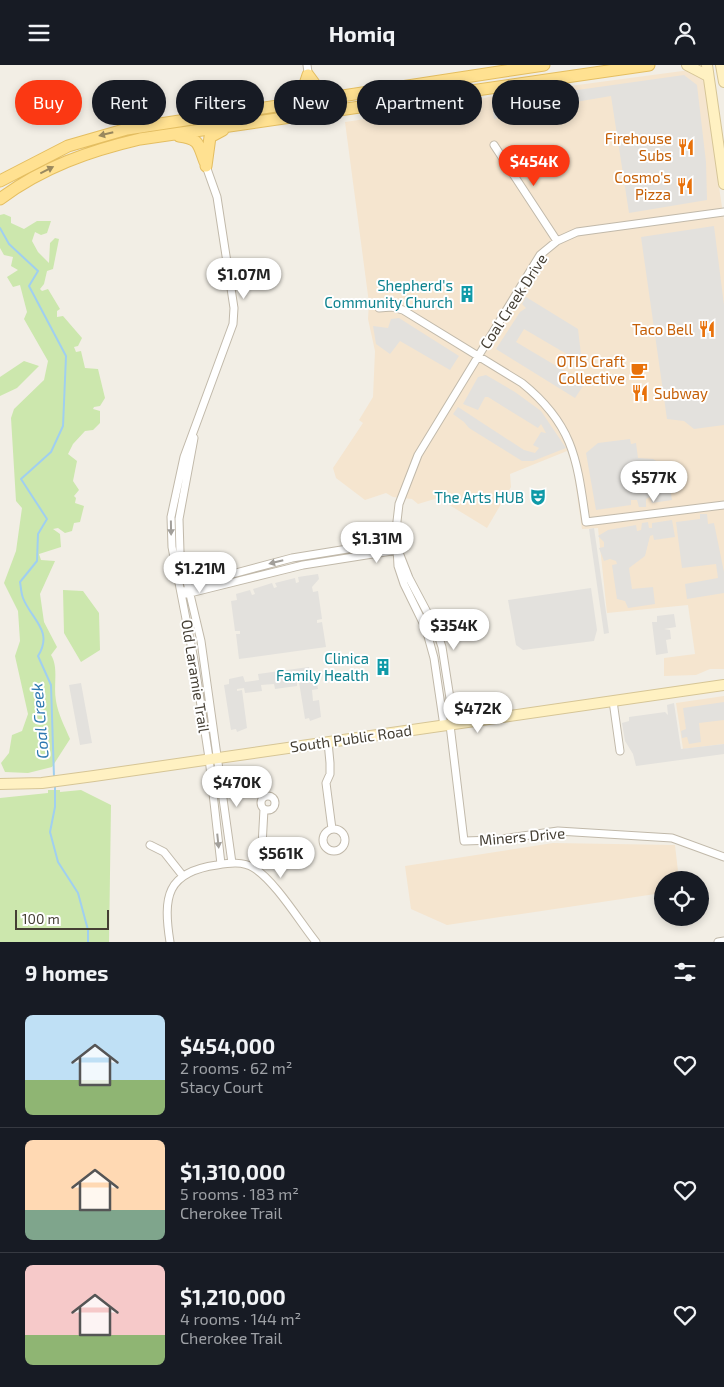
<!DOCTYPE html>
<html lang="en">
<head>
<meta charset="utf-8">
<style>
	:root { --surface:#171b24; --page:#242831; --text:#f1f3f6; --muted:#9ea1a6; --line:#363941; --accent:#fb3813 }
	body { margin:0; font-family:"Exo 2",sans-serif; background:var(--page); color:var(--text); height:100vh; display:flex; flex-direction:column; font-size:19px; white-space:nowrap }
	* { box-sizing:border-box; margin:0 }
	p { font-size:16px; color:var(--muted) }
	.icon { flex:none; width:28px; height:28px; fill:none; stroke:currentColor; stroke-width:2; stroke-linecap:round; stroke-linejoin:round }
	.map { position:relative; height:877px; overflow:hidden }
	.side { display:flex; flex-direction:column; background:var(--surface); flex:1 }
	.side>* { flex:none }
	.hud { position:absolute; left:15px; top:15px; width:695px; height:45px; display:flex; gap:10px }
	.controls { position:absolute; left:654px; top:806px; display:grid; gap:10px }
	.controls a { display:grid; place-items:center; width:55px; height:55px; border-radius:50%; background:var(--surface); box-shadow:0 2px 8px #0003; font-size:25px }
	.scale { position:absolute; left:15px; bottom:12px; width:94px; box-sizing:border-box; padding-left:5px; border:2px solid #453f34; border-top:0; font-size:14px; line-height:18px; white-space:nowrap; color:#453f34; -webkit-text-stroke:4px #fff; paint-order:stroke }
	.price { position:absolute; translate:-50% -42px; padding:0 11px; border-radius:18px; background:#fff; color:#222; font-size:16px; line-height:32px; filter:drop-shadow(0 1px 2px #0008) }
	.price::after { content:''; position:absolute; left:50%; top:30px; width:15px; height:11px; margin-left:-8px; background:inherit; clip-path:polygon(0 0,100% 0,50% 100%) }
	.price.on { background:var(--accent); color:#fff }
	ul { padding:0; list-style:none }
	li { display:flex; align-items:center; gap:15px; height:125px; padding:0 25px }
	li+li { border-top:1px solid var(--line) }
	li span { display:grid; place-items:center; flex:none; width:140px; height:100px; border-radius:8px; color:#555 }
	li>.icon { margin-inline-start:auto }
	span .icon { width:60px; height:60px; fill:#fffc; stroke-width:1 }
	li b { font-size:21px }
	h2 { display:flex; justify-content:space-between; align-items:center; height:60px; padding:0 25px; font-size:21px }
	.chip { padding:0 18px; border-radius:22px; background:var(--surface); box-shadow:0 2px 8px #0003; font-size:18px; line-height:45px }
	.chip.on { background:var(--accent); color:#fff }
	header { display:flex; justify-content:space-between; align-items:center; height:65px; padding:0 25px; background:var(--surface); font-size:22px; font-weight:700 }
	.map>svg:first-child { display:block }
	.commercial { fill:#f5e5cf }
	.green { fill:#cce7ad }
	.parking { fill:#e3e1dd }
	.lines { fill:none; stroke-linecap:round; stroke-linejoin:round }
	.stream { stroke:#a0cff0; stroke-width:2 }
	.street-casing { stroke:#c1b9aa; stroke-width:9 }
	.secondary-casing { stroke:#d6c596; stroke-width:12 }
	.primary-casing { stroke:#e4be61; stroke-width:13 }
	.street { stroke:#fff; stroke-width:7 }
	.secondary { stroke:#fff1c2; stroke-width:10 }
	.primary { stroke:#ffe191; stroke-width:11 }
	.oneway { fill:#99885e }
	.oneway2 { fill:#a29f9a }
	.labels { text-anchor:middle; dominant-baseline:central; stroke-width:4; stroke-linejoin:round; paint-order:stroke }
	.food-label { font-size:15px; fill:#c56008; stroke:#fff; text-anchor:end }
	.culture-label { font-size:15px; fill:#0d838f; stroke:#fff; text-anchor:end }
	.street-label { font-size:15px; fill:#453f34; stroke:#fff }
	.water-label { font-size:16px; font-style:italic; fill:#2d78b1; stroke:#fff }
</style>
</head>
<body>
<header><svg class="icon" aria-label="menu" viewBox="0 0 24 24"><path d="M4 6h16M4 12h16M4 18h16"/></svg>Homiq<svg class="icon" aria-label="person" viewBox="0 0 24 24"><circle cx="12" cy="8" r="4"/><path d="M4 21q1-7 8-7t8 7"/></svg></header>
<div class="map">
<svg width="724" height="877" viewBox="0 0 724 877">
	<rect width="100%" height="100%" fill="#f2eee5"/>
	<path class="commercial" d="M690,5L702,13L704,18L724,156V604H710L696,610L664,611V593L695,589L688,540L607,548L598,463L582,464L573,402L567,386L510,409L511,422L487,463L438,433L418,439L412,434L393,432L386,428L365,435L336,413L333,403L363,358L359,355L373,332L375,286L368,254L369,238L345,57L462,40L488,32Z
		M724,631V679L683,684L676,638Z
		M553,778L675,780L679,815H662V828L447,860L411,844L405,801Z"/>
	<path class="green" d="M4,149L11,152V158L24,164L37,156H51L47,168L41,170L35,167L32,176L38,187L49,198L50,178L55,173L59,174L53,204L47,206L44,219L40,224L42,226L48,224L60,244L57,246V252L63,251L82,273L78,281L74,282L76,287L81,286L85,303L98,304L105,333L100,341L94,342L93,344L100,346V358L93,365L85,366L73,379L68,389L77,396L73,416L79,425L74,431L76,433L75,438L84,441L80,457L74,458L72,466L65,468L58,463L53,464L60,469L61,482L39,489L41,495L55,496L40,529L44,557L57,582L51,590C59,603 53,620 56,636C58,649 65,662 70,674L52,702L28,708L5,707L1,698L9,688L12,670L22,666L28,649L15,591L20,576L18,546L4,518L16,486L22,443L16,436L11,353L14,344L44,315L48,296L24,254L27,247L20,220L13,222L7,212L18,205L11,201L13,192L4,190L0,183V150Z
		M24,296L39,301L17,323L0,331V312Z
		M63,525L83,526L99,548L100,585L81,597L64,568Z
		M48,725H60V727L81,725L111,740L109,877H0V733L48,728Z"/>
	<path class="parking" d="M684,10L697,20L706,97L707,135L629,148L611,31L517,47L494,54L492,37Z
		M714,161L724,240V360L694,364L684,356L667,354L641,172Z
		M526,232L578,264L582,298L524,264L516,277L585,318L575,333L496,284L520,247L526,243L522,239Z
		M399,253L459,291L450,305L400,276L390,289L376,279L373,261L388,263L391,254Z
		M486,310L515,327L541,346L566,383L533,396H522L469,363L464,357L453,349L458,342L524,385L535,388L539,383L533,380L541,367L546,368L541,359L538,363L488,332H485L478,345L463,339L478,312Z
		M630,374L631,379L636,378L638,393L653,394L666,402L672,435L652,438L650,432L646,434V442H639L637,435H631V440L596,445L586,388L598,378Z
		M700,449H707L708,459L714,458L724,507V528L687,534L685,519L718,513L716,499L682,503L676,457L700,454Z
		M672,455L675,472L654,475L653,470L650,471L645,491L629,503L632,524L653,522L655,539L628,543L625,536L617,534L612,500L617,499L616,496L610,494L604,496L599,483L604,482V477L598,471L608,465L636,460L637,466L641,465L642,458L648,457L649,463H652V458Z
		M594,463L609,568L604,569L589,464Z
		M318,509L319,514L312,522L313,527L318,526L322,554L317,555V558L322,557L326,582L239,594L236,569H240V566H235L231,536L237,535L236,529L250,525L252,530L255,529L253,524L272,518L274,523L277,522L275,518L295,513L296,518L299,517L298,512Z
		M591,523L597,565L594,576L523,585L516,580L508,535Z
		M674,549L676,562L664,564L670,565L671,574L666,575L668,588L656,590L652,557H657V551Z
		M309,602L310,608L315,607L318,624L312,625L313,636L319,635L321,652L310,656L309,653L305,654L299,617H304V615L297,616V621L275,624L274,619L261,620L262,626L245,628L244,623L237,624V626L242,625L247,663L237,667L236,664L231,665L224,620L229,619V614L243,611L245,617L259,615L258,609Z
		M81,618L92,678L80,680L69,620Z
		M724,637V655L699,658L701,677L689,679L687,672L682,673L681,666L686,664L683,643Z
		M674,638L681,684L724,679V689L636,701L633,689L625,676L622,658L629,656V652L665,647L668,650L667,640Z"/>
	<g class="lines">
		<path class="stream" d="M0,163L9,179L38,206L29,221L66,291L63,361L51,387L21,414L47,454L38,469L37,496L20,517C21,522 21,528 23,533C31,554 54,566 38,591L51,620L54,712
			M55,719V742L50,767L58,797L78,828L88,865V877"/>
		<g class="street-casing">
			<path id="street" d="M307,0L312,35
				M494,80L557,176
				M206,101L217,132L234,243L233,259L184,392L171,452L172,482L194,595L209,693L221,799
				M379,243L392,242L403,245L522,318C574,360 577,395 586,457L724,440
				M194,373L179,454L180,487L201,576L232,798
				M398,485L409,513L436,564L442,582L454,659
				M184,526L221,512L292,493L397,476
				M186,529L303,500L398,485
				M613,636L620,686
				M450,660L464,776L495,775L558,766L672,773L724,792
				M444,661L434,593L426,564L404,519L398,501L396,465L399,439L418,390L540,190L557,176L577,167L724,147
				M328,677L330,698V709L326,718L332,764
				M261 738a7 7 0 1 1 14 0a7 7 0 1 1-14 0Z
				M323 775a11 11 0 1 1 22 0a11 11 0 1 1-22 0Z
				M150,780L164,787L183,811
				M254,803L262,781L264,744
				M170,877C163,832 166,807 217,800C229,798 243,796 254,803C275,816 300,857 316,877
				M718,877L724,876"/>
		</g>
		<g class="secondary-casing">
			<path id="secondary" d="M687,0L708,11
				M707,0L724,119
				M721,0L724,17
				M0,719L42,718L94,711L724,620"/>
		</g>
		<g class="primary-casing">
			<path id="primary" d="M308,10L319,25L335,30
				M289,37L302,28L308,10
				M179,71C200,74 198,79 205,97
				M206,101L210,72L223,65
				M0,116L68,81L127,64L544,0
				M0,134C43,102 89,86 140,74L649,0"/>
		</g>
		<use href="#street" class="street"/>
		<use href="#secondary" class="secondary"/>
		<use href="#primary" class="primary"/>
	</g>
	<defs><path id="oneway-solid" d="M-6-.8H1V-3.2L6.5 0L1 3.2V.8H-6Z" transform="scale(1.25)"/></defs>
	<g class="oneway">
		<use href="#oneway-solid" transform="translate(106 69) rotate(166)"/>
		<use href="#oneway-solid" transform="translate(47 105) rotate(-27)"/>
	</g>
	<g class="oneway2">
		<use href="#oneway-solid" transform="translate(171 463) rotate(89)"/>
		<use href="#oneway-solid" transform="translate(276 497) rotate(166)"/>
		<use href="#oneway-solid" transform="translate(218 776) rotate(84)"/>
	</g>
	<defs>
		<g id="restaurant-bare" transform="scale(1.35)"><path d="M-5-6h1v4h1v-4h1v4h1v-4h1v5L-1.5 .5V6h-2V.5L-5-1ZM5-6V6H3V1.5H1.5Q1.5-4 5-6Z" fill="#e8710a" stroke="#fff" stroke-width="2.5" paint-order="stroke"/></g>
		<g id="building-bare" transform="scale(1.35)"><path d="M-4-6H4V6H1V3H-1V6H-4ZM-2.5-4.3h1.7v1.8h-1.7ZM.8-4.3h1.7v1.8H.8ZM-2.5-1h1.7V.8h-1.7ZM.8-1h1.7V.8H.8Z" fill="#0f9aa8" stroke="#fff" stroke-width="2.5" paint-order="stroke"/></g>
		<g id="cafe-bare" transform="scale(1.35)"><path d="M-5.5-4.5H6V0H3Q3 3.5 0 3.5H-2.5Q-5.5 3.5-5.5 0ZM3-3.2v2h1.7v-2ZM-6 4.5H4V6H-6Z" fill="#e8710a" stroke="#fff" stroke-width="2.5" paint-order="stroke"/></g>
		<g id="theatre-bare" transform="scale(1.35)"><path d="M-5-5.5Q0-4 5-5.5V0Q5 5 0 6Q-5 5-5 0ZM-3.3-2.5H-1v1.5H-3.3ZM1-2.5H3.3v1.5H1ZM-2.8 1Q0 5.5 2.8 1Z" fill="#0f9aa8" stroke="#fff" stroke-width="2.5" paint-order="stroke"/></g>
	</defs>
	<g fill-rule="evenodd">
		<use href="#restaurant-bare" x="686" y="82"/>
		<use href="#restaurant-bare" x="685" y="121"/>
		<use href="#building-bare" x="467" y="229"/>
		<use href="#restaurant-bare" x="707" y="264"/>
		<use href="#cafe-bare" x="639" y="305"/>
		<use href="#restaurant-bare" x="640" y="328"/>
		<use href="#theatre-bare" x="538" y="432"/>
		<use href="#building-bare" x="383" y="602"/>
	</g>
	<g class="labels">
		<g class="food-label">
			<text x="672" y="73">Firehouse<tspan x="672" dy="17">Subs</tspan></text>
			<text x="671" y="112">Cosmo's<tspan x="671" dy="17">Pizza</tspan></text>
			<text x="693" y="264">Taco Bell</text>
			<text x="625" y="296">OTIS Craft<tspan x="625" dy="17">Collective</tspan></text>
			<text x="654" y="328" text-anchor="start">Subway</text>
		</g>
		<g class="culture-label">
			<text x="453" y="220">Shepherd's<tspan x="453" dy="17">Community Church</tspan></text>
			<text x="524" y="432">The Arts HUB</text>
			<text x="369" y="593">Clinica<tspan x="369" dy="17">Family Health</tspan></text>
		</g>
		<g class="street-label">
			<text transform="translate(513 236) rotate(-57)">Coal Creek Drive</text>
			<text transform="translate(196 611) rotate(81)">Old Laramie Trail</text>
			<text transform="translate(351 673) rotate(-8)">South Public Road</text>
			<text transform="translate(522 771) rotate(-5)">Miners Drive</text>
		</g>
		<g class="water-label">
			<text transform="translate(39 656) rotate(-95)">Coal Creek</text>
		</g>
	</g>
</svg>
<div class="controls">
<a><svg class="icon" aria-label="locate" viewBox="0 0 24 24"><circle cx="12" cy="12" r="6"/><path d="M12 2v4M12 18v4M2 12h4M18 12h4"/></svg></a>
</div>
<div class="scale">100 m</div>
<b class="price on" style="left:534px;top:122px">$454K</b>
<b class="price" style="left:244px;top:235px">$1.07M</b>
<b class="price" style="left:654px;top:438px">$577K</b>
<b class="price" style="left:377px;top:499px">$1.31M</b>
<b class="price" style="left:200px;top:529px">$1.21M</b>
<b class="price" style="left:454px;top:586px">$354K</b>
<b class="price" style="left:478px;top:669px">$472K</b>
<b class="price" style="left:237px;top:743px">$470K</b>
<b class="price" style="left:281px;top:814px">$561K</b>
<div class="hud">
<a class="chip on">Buy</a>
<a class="chip">Rent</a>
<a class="chip">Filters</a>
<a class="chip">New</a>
<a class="chip">Apartment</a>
<a class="chip">House</a>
</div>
</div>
<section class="side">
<h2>9 homes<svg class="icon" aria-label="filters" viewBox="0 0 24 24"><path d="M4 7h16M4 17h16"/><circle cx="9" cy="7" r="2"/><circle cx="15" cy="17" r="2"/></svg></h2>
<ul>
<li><span style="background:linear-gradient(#bfe0f5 65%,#8fb573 0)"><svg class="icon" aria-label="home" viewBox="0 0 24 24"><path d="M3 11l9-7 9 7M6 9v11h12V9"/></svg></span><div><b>$454,000</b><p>2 rooms · 62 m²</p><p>Stacy Court</p></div><svg class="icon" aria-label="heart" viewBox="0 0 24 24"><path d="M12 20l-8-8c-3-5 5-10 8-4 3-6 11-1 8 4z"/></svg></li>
<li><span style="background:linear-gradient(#ffd9b3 70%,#7fa58c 0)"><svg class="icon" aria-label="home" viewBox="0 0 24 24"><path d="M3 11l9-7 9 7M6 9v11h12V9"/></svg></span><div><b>$1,310,000</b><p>5 rooms · 183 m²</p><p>Cherokee Trail</p></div><svg class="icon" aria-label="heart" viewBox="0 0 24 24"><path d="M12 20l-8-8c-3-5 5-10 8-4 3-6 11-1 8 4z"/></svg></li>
<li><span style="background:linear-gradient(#f6c9c9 70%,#8fb573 0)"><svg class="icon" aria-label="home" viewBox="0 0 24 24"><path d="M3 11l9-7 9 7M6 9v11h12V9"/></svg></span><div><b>$1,210,000</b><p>4 rooms · 144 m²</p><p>Cherokee Trail</p></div><svg class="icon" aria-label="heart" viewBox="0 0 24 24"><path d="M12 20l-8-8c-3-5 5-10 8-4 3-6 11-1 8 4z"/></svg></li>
</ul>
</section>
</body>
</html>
